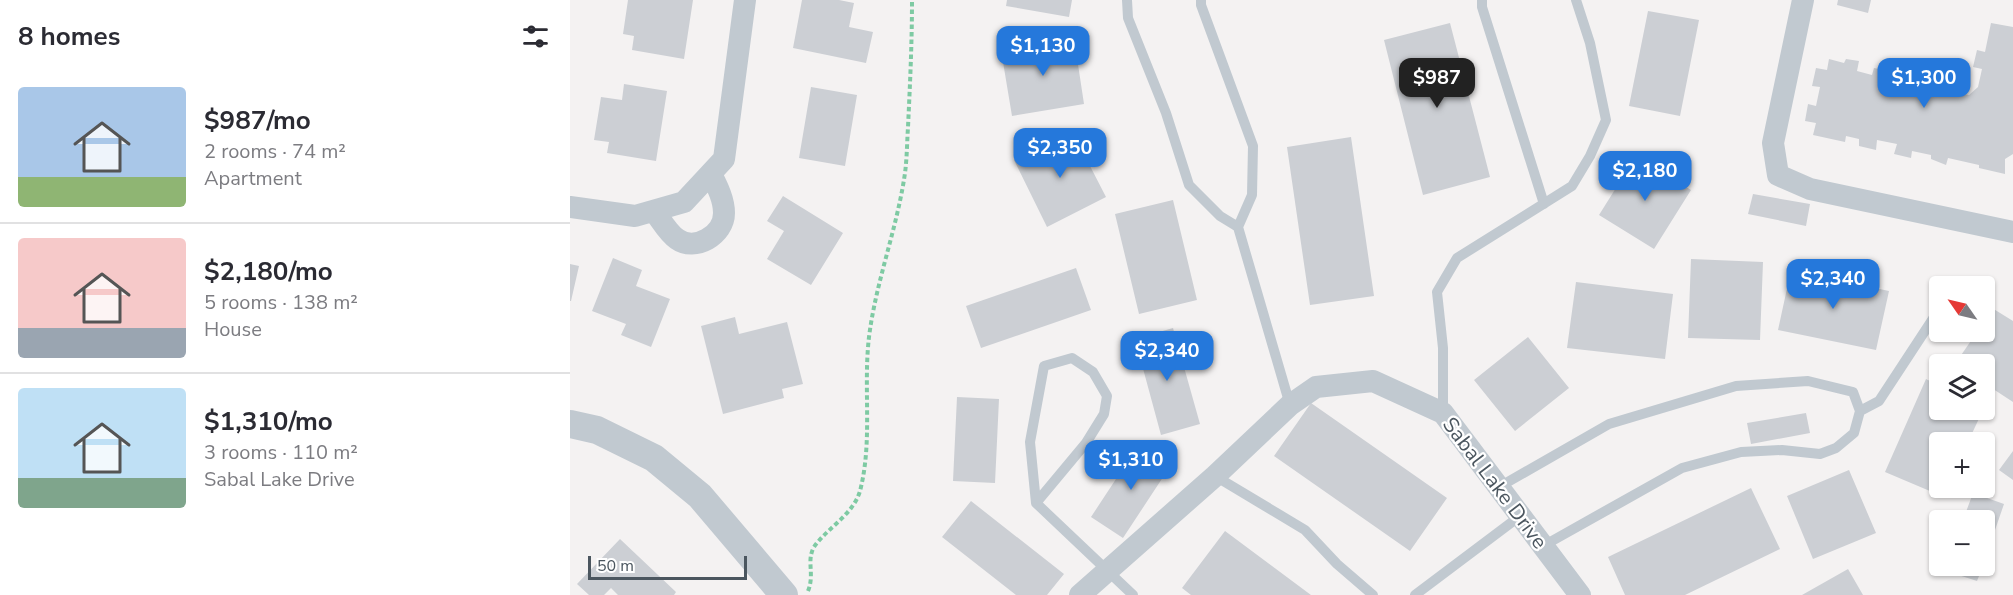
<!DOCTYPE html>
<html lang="en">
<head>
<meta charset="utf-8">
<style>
	:root { --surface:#fff; --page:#f7f7f7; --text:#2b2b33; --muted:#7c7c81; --line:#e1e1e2; --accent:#2578db }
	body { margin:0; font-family:"Nunito Sans",sans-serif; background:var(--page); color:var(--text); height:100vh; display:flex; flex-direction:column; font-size:22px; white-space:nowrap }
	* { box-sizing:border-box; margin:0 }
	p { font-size:20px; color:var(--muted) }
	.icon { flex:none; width:33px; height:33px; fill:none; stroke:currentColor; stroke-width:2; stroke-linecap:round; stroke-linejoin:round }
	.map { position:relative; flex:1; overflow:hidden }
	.panel { display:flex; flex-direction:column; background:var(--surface); width:570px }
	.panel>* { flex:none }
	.needle { width:39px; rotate:304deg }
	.fabs { position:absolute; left:1359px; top:276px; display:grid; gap:12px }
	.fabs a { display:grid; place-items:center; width:66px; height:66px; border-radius:6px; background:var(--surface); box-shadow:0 2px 4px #0004; font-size:30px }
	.scale { position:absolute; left:18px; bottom:15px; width:159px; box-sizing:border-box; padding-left:6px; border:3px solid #4b565f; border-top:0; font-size:16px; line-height:21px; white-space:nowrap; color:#4b565f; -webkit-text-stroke:4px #fff; paint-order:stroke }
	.price { position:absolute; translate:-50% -51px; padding:0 14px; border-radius:12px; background:var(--accent); color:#fff; font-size:20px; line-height:39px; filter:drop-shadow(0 2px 3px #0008) }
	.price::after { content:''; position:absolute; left:50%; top:36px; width:18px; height:14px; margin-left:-9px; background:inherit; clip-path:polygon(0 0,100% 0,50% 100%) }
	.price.active { background:#222; color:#fff }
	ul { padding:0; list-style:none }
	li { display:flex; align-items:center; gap:18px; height:150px; padding:0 18px }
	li+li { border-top:2px solid var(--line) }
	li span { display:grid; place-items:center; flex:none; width:168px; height:120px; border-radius:6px; color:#555 }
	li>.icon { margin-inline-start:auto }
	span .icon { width:72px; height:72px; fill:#fffc; stroke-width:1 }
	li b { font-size:26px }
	h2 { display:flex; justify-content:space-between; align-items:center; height:72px; padding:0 18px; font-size:26px }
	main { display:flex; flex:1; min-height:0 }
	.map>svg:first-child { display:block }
	.building { fill:#cccfd4 }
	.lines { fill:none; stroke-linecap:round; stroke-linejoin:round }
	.path { stroke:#7ecaa3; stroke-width:4; stroke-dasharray:4.5 3; stroke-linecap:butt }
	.service { stroke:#c1c9d0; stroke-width:10 }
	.minor { stroke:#c1c9d0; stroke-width:22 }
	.tertiary { stroke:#c1c9d0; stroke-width:28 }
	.labels { text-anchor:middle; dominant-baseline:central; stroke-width:4.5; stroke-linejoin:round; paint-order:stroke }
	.street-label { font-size:21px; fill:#4b565f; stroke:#fff }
</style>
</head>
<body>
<main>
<section class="panel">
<h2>8 homes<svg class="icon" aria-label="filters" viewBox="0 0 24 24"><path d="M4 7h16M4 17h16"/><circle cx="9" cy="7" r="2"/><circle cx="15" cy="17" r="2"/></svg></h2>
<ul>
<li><span style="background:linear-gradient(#a9c7e8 75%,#8fb573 0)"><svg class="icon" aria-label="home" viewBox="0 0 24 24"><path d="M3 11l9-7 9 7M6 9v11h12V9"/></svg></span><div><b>$987/mo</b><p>2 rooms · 74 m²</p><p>Apartment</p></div></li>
<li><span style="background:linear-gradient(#f6c9c9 75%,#9aa5b1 0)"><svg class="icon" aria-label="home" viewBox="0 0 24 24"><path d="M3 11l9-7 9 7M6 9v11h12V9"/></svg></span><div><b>$2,180/mo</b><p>5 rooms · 138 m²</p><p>House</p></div></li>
<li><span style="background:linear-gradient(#bfe0f5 75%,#7fa58c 0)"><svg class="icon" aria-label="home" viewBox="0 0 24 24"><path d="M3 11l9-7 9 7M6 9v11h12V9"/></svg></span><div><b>$1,310/mo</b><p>3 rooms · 110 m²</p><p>Sabal Lake Drive</p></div></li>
</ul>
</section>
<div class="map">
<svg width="1443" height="595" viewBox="0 0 1443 595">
	<rect width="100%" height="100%" fill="#f4f2f2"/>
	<path class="building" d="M58,0H123L114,59L62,50L64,36L53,34Z
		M232,0H269L284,3L279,27L303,32L296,63L223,48Z
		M437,0H502L499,17L436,6Z
		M1268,0H1301L1298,13L1267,5Z
		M1078,11L1129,20L1110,116L1059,106Z
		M880,23L920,177L853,195L814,40Z
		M1421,23L1443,27V154L1435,159V174L1409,168V165L1378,158L1376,165L1361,159V155L1342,151L1341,158L1324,154L1327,144L1307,140L1306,150L1289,146V139L1276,136L1275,142L1243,135L1246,123L1235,121L1238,104L1246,106L1250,87L1242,86L1246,68L1257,70L1259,59L1274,63L1276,59L1289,61L1287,71L1302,75L1304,68L1320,71L1317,81L1339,86L1342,74L1357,78L1355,87L1364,88L1365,80L1382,84L1379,91L1399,95L1408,87L1412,69L1403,67L1407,50L1415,52Z
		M504,38L514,104L442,116L431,50Z
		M54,84L97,91L86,161L37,153L39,142L24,140L31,97L52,100Z
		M241,87L287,95L275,166L229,158Z
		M502,131L536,197L477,227L444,160Z
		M781,137L804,296L740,305L717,147Z
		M1066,156L1121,190L1084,249L1029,215Z
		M1183,194L1240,204L1236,226L1178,214Z
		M213,196L273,233L241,285L197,259L214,231L197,221Z
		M603,200L627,300L569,314L545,214Z
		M43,258L72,270L66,286L100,299L81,347L51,335L56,324L22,311Z
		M1121,259L1193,262L1190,340L1118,338Z
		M0,264L9,266L1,301H0Z
		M506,268L521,310L411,348L396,306Z
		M1221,270L1319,291L1306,350L1208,330Z
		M1006,282L1103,294L1095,359L997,348Z
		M1422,308L1443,321V402L1414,383V364H1385L1407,332H1414V320Z
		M165,317L169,334L217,322L233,384L212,389L214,398L153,414L131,326Z
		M603,328L630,424L591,435L565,339Z
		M958,337L999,388L945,431L904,380Z
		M1356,379L1370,386V410H1413L1398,442H1370V488H1378L1374,497L1315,472Z
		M387,397L429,399L425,483L383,481Z
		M741,403L877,498L840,551L704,456Z
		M1236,413L1240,433L1181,444L1177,423Z
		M569,444L601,465L553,538L521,517Z
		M1443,451V480L1429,470Z
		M1279,470L1306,533L1243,559L1217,496Z
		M1181,488L1210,549L1115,595H1055L1038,557Z
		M1403,493L1434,504L1415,559L1414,520H1393Z
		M401,501L494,574L477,595H446L372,537Z
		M655,531L741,595H621L612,588Z
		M50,539L106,592L104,595H48L41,588L34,595H19L7,584Z
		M1377,566H1413L1407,581L1376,571Z
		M1278,569L1293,595H1232Z"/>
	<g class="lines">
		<path class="path" d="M238,591C245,574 236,561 244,547C257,528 283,515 290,491C303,441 293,388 299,337C306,281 327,229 335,173C337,158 337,142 338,127C340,85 342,43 342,0"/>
		<path class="service" d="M557,0L558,18L596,113L619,185L650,216L668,227
			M631,0V5L683,146L682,195L668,227L720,405
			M912,0V7L974,204
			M1383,286L1385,285
			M1290,411L1309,401L1370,308
			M873,412V348L867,292L887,258L1002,186L1020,156L1036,120L1020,43L1006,0
			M645,476L735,530L767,564L803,595
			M929,487L1039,424L1166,386L1238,381L1283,392L1290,411L1284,433L1266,448L1250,454L1212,450L1171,452L1112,468L973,546
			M466,503L516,443L534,414L537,396L523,372L502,358L474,366L460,442L466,503L563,595
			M845,595L950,516"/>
		<path class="minor" d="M1233,0L1203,143L1208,175L1240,189L1443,232
			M0,207L65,216L114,202L154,159L175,0
			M84,211C91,220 98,233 107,239C125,252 154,235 154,213C154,199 147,186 141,174
			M510,595L645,476L720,405L746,387L803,381L873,413L1010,595"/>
		<path class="tertiary" d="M0,424L27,430L84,458L130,496L214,595"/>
	</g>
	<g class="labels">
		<g class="street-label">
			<text transform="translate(925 483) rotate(53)">Sabal Lake Drive</text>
		</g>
	</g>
</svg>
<div class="fabs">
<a><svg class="needle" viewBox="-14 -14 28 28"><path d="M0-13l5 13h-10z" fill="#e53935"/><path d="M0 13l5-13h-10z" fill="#7c7c81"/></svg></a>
<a><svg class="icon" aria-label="layers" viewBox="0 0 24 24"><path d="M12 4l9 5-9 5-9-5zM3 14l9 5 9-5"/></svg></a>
<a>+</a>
<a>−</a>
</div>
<div class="scale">50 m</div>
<b class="price" style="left:473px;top:77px">$1,130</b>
<b class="price active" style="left:867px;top:109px">$987</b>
<b class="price" style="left:1354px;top:109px">$1,300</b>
<b class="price" style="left:490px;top:179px">$2,350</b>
<b class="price" style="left:1075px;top:202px">$2,180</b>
<b class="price" style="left:1263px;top:310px">$2,340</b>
<b class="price" style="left:597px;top:382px">$2,340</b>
<b class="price" style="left:561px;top:491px">$1,310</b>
</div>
</main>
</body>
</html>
